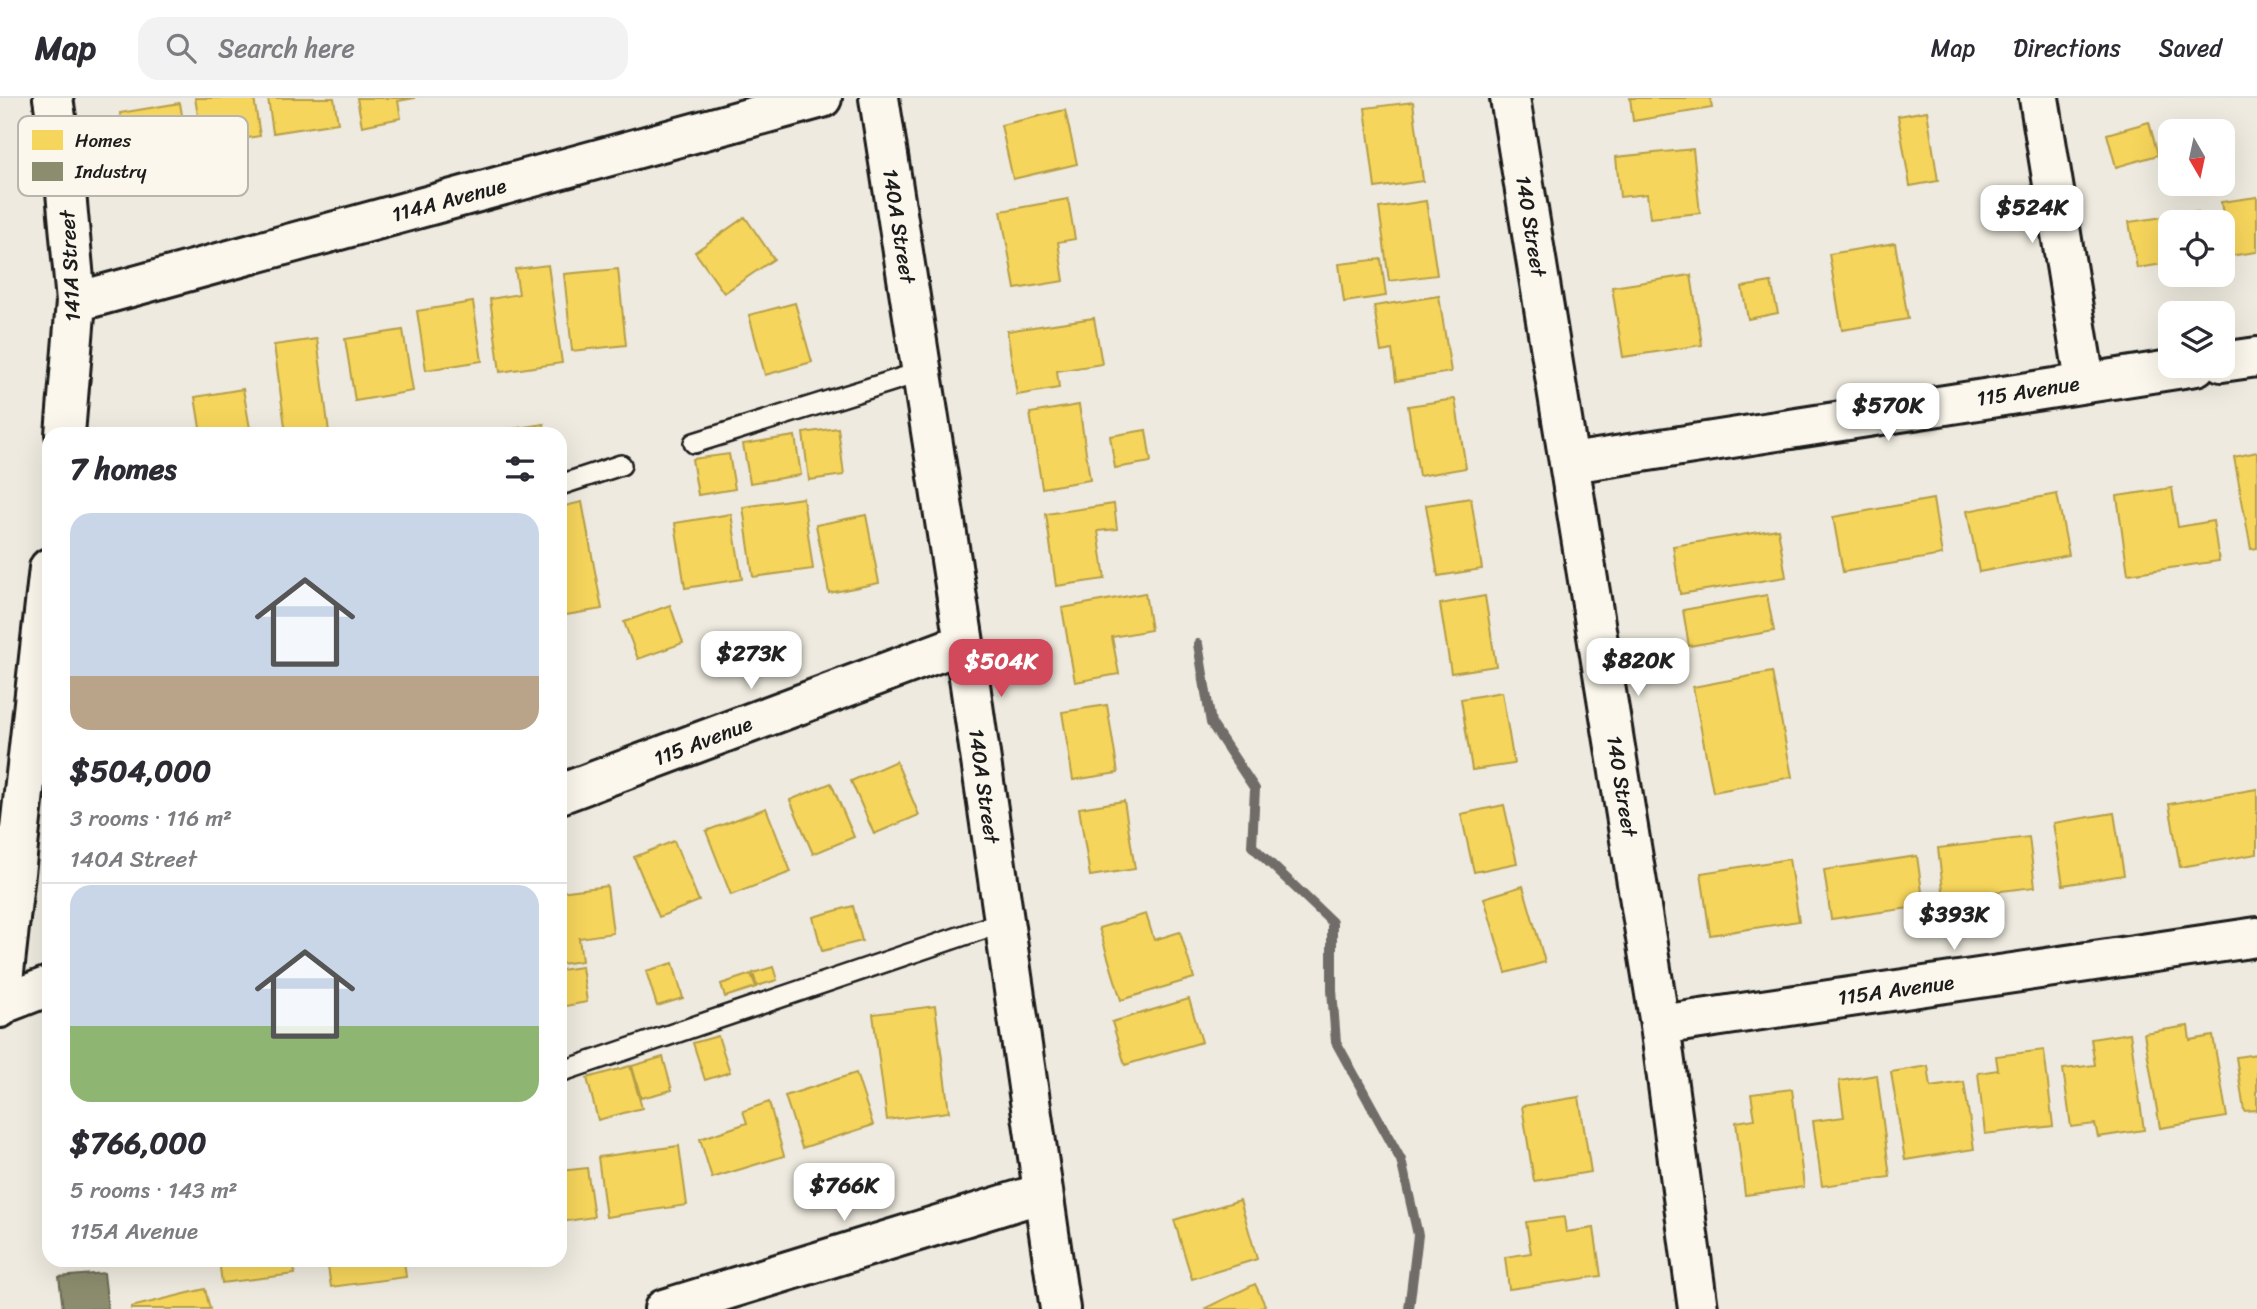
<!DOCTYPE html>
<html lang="en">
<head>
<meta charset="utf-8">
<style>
	:root { --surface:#fff; --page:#f2f2f3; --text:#2b2b33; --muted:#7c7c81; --line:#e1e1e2; --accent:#d1495b }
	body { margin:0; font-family:Sriracha,sans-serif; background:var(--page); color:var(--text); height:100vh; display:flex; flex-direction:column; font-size:26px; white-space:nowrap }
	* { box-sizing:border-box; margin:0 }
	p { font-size:23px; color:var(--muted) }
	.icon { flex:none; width:38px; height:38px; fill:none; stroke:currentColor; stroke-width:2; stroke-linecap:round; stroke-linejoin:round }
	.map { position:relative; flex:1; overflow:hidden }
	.panel { position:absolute; left:42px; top:329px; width:525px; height:840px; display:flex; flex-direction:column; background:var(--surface); border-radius:21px; box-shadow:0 7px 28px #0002 }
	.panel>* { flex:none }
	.needle { width:46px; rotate:171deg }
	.buttons { position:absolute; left:2158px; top:21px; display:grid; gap:14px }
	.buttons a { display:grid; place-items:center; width:77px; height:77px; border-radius:14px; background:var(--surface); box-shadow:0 7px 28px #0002; font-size:35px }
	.price { position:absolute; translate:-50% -60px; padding:0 16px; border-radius:14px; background:#fff; color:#222; font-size:23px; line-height:46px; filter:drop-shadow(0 2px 4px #0008) }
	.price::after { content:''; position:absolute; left:50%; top:42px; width:21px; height:16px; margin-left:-10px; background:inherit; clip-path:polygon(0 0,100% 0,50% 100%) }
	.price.on { background:var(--accent); color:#fff }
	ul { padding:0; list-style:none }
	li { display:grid; align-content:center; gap:14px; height:371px; padding:0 28px }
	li+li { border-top:2px solid var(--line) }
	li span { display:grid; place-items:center; height:217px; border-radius:21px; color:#555 }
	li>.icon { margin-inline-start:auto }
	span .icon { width:126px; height:126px; fill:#fffc; stroke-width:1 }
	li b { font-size:30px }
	h2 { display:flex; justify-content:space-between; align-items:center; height:84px; padding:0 28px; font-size:30px }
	header { display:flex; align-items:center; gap:42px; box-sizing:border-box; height:98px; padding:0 35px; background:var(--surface); border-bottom:2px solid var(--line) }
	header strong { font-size:33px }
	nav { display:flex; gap:38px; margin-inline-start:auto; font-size:24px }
	.search { width:490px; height:63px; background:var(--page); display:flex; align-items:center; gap:18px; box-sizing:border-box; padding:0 24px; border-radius:21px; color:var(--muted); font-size:26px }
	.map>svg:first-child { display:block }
	.homes { fill:#f6d55c; stroke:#b59e49; stroke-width:2 }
	.industry { fill:#8c8c6e; stroke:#6a6a55; stroke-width:2 }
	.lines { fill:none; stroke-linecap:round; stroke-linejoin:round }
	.stream { stroke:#6f6d69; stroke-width:10 }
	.lane-casing { stroke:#1c1c1c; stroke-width:24 }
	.street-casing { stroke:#1c1c1c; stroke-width:44 }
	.lane { stroke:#fbf7ec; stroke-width:19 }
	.street { stroke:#fbf7ec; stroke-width:38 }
	.labels { text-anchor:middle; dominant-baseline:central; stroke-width:7; stroke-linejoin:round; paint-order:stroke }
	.street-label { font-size:21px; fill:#1c1c1c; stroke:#fbf7ec }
	.key { fill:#fbf7ec; stroke:#b8b5ae; stroke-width:2 }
	.key-label { font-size:19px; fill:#1c1c1c }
</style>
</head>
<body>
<header>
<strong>Map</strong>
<div class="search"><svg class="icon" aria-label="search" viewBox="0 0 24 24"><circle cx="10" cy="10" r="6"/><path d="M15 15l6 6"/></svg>Search here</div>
<nav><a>Map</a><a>Directions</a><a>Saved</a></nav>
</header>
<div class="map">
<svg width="2257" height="1211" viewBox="0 0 2257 1211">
	<rect width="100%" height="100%" fill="#eeeadf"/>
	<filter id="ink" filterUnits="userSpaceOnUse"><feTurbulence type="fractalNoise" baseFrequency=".0143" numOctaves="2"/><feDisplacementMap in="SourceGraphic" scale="14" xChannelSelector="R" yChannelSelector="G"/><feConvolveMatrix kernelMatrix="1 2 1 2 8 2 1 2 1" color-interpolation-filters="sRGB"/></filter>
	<g filter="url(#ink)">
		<path class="homes" d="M195,0H254L260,38L203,47Z
			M268,0H334L338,25L273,35Z
			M357,0H415L398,3L401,20L362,28Z
			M1630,0H1710L1712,10L1633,23Z
			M1413,4L1423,83L1375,90L1365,10Z
			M180,5L190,65L129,75L120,15Z
			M1065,12L1077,66L1013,81L1001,27Z
			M1927,13L1938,83L1910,88L1898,18Z
			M2149,24L2158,57L2116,69L2107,36Z
			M1693,51L1700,115L1650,120L1647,96L1620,99L1616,59Z
			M2257,99V154L2229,158L2221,104Z
			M1068,101L1075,141L1058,144L1064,183L1015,191L1001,113Z
			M1426,103L1437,177L1389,183L1379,110Z
			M2198,114L2200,124H2170V165L2137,170L2129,124Z
			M745,119L774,161L724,195L695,154Z
			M1895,145L1908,221L1842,232L1829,156Z
			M1381,161L1386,198L1344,204L1339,166Z
			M548,167L562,265L500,274L490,201L519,196L515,171Z
			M618,171L626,247L572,253L564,176Z
			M1691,177L1702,247L1623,259L1612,189Z
			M1771,184L1778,215L1748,221L1742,189Z
			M1439,198L1451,274L1396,283L1392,252L1381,254L1374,208Z
			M473,204L482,263L426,272L417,213Z
			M795,205L812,264L765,277L749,217Z
			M1094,220L1102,266L1057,273L1059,290L1017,297L1007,233Z
			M403,232L413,293L355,303L345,241Z
			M317,241L329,334L286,336L274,247Z
			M243,291L251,336H201L195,299Z
			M1455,301L1466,370L1419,378L1408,308Z
			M1079,307L1090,382L1042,390L1030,315Z
			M544,326L545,336H512L511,331Z
			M838,330L844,377L809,382L803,335Z
			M1146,332L1151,364L1115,370L1110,338Z
			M795,338L801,377L750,385L743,346Z
			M2257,354V450L2251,451L2234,359Z
			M729,356L735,391L698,397L692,361Z
			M2172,390L2178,429L2213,423L2219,463L2128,476L2117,398Z
			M2057,396L2069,457L1979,474L1967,413Z
			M803,400L813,471L753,479L743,409Z
			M1471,400L1482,471L1438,478L1426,407Z
			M1933,401L1942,457L1843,474L1833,419Z
			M582,404L602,511L560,518V409Z
			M1114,406L1117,431L1098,433L1105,481L1056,488L1046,416Z
			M731,416L742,481L685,490L675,425Z
			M866,417L879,485L829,495L816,427Z
			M1778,431L1786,479L1680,496L1673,448Z
			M1145,495L1151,532L1112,539L1119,576L1075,584L1062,510Z
			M1767,497L1774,533L1689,548L1683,512Z
			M1485,498L1496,568L1451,575L1440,506Z
			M670,507L683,545L638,561L624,524Z
			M1772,574L1792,679L1713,694L1693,589Z
			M1502,594L1514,666L1472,672L1461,601Z
			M1107,607L1118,675L1073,682L1062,614Z
			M896,663L919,717L874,736L851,683Z
			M831,685L854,739L813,756L790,702Z
			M2257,691V756L2180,769L2169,706Z
			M1124,703L1135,771L1090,778L1079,710Z
			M1504,707L1517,765L1474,774L1461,716Z
			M766,710L791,774L731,797L706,733Z
			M2114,715L2124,777L2063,787L2053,725Z
			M2029,739L2035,789L1944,800L1938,750Z
			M674,743L699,803L659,819L634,759Z
			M1917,758L1924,808L1831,821L1824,772Z
			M1789,761L1799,823L1710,837L1701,775Z
			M607,788L613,835L579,840L582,863L560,866V794Z
			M1523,788L1545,864L1506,875L1484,800Z
			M853,808L862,843L822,853L813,819Z
			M1146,816L1154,842L1180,834L1194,880L1121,902L1099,830Z
			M673,865L683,900L657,908L646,873Z
			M582,869L587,904L560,909V872Z
			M773,869L777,882L757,888L753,875Z
			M751,876L756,889L725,899L721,886Z
			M1189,901L1202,944L1125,967L1112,924Z
			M935,908L949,1014L887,1022L873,916Z
			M2188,928L2190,942L2213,938L2227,1019L2160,1030L2144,935Z
			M2130,935L2144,1032L2098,1039L2095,1026L2071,1029L2063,971L2095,967L2091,941Z
			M718,938L730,974L705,982L693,945Z
			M2044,952L2053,1028L1985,1036L1978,975L1998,972L1996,958Z
			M2257,956V1012L2244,1013L2236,959Z
			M663,959L672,992L641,1000L632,968Z
			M630,968L642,1010L598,1022L587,980Z
			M1928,968L1931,989L1964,984L1974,1051L1905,1062L1891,974Z
			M856,975L873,1027L802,1050L785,998Z
			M1877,977L1890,1079L1822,1088L1813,1023L1844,1019L1839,983Z
			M1792,991L1804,1089L1745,1097L1736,1024L1755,1021L1751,996Z
			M1579,999L1591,1074L1534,1083L1522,1008Z
			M769,1004L784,1058L712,1080L700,1041L747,1025L743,1013Z
			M679,1048L687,1107L606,1119L598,1059Z
			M587,1070L594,1119L560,1124V1073Z
			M1240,1102L1257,1161L1192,1181L1174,1122Z
			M1564,1119L1566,1134L1594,1130L1601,1178L1509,1191L1505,1159L1531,1155L1526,1124Z
			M219,1162H293L295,1176L222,1185Z
			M327,1162H404L406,1179L331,1189Z
			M1255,1186L1265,1207L1258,1211H1204Z
			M205,1191L210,1211H131V1209Z"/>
		<path class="industry" d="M104,1175L108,1211H63L59,1179Z"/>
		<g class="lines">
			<path class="stream" d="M1198,546L1211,625L1255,691L1252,748L1332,824V892L1336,944L1401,1062L1418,1137L1409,1211"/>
			<g class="lane-casing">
				<path id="lane" d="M694,345L921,274
					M560,387L621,367
					M560,974L1003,824"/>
			</g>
			<g class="street-casing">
				<path id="street" d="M53,0L64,72L76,204L65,336
					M879,0L964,545L1060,1211
					M1510,0L1660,927L1698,1211
					M2039,0L2085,284
					M76,204L822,0
					M2222,264L2257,259
					M1571,365L2196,268
					M560,696L964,545
					M0,907L49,888
					M0,910L49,470
					M1660,927L2257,839
					M664,1211L1042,1095"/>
			</g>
			<use href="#lane" class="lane"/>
			<use href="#street" class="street"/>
		</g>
	</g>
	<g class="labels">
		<g class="street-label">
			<text transform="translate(449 102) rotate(-15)">114A Avenue</text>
			<text transform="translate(899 128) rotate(81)">140A Street</text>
			<text transform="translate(1531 128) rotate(81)">140 Street</text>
			<text transform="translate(70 168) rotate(-93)">141A Street</text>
			<text transform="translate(2028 293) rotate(-9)">115 Avenue</text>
			<text transform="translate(703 643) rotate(-21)">115 Avenue</text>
			<text transform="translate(984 688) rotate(82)">140A Street</text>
			<text transform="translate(1622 688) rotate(81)">140 Street</text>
			<text transform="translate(1896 892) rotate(-8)">115A Avenue</text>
		</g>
	</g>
	<rect x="18" y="18" width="230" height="80" rx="10" class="key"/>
	<rect x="32" y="32" width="31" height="20" fill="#f6d55c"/>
	<rect x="32" y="64" width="31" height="19" fill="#8c8c6e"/>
	<g class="key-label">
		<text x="75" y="49">Homes</text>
		<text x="75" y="80">Industry</text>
	</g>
</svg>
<div class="buttons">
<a><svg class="needle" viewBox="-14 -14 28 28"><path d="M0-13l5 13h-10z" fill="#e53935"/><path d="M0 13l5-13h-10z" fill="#7c7c81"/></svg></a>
<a><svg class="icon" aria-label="locate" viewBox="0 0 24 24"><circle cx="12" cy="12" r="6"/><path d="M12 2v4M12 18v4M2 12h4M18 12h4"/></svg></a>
<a><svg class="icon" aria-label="layers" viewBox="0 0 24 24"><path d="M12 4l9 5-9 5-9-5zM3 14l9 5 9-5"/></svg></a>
</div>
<b class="price" style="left:2032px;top:147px">$524K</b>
<b class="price" style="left:1888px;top:345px">$570K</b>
<b class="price" style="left:751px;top:593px">$273K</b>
<b class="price" style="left:1638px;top:600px">$820K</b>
<b class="price on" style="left:1001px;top:601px">$504K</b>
<b class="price" style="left:1954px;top:854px">$393K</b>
<b class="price" style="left:844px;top:1125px">$766K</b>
<section class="panel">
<h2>7 homes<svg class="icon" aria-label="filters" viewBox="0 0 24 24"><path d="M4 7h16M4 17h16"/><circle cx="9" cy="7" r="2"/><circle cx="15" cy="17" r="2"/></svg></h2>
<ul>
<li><span style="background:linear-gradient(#c9d6e8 75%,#b9a48a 0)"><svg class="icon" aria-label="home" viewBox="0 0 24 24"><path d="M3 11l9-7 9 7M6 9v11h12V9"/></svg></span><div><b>$504,000</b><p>3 rooms · 116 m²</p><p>140A Street</p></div></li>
<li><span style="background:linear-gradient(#c9d6e8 65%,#8fb573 0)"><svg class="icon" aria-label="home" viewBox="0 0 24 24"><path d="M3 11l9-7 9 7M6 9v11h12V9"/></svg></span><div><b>$766,000</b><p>5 rooms · 143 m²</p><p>115A Avenue</p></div></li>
</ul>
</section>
</div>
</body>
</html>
